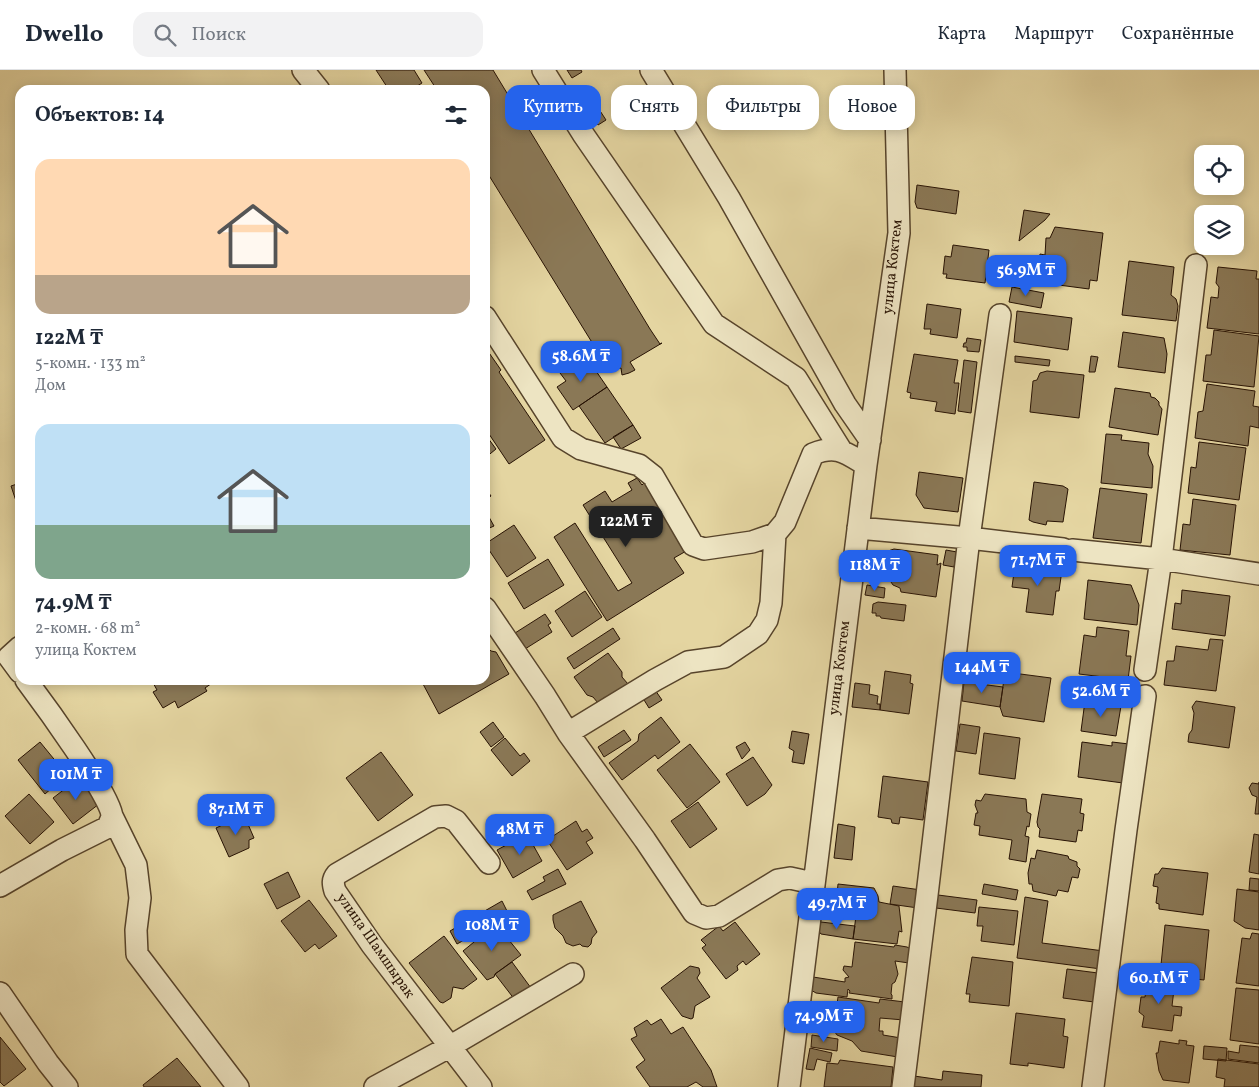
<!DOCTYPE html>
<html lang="ru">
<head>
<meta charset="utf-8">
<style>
	:root { --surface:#fff; --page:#f2f2f3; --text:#1f2937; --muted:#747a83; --line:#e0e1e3; --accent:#2563eb }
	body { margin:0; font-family:Vollkorn,serif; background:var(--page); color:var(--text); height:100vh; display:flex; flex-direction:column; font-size:19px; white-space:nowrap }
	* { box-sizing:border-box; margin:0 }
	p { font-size:16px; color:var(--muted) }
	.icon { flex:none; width:28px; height:28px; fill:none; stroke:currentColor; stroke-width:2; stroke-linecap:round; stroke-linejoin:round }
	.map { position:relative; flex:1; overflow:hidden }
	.sheet { position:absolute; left:15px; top:15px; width:475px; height:600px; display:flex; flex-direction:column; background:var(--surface); border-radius:15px; box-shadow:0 2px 12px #0003 }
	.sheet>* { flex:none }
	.top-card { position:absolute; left:505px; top:15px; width:475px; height:45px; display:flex; gap:10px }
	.controls { position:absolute; left:1194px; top:75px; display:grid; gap:10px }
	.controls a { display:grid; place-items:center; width:50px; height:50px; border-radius:10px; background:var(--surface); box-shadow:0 2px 12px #0003; font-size:25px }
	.price { position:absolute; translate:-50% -42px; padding:0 11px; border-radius:10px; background:var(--accent); color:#fff; font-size:16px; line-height:32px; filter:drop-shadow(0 1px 2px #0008) }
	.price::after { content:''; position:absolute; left:50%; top:30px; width:15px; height:11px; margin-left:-8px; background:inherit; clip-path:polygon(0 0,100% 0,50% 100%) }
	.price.on { background:#222; color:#fff }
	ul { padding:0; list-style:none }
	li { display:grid; align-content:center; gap:10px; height:265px; padding:0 20px }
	li span { display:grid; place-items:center; height:155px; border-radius:15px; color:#555 }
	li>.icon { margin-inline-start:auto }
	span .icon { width:90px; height:90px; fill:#fffc; stroke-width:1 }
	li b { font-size:21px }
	h2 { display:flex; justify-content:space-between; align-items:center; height:60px; padding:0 20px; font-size:21px }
	.tag { padding:0 18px; border-radius:15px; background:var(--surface); box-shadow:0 2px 12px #0003; font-size:18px; line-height:45px }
	.tag.on { background:var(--accent); color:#fff }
	header { display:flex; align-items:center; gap:30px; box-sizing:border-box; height:70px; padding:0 25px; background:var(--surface); border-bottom:1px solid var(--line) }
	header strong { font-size:24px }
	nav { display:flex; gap:28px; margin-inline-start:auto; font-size:18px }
	.search { width:350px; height:45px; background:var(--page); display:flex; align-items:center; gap:12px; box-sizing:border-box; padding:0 18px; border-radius:15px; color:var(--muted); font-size:19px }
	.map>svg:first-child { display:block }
	.building { fill:#8a7856; stroke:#281304 }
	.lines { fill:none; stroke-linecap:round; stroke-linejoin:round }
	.minor-casing { stroke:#57442b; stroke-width:24 }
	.minor { stroke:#ede4c2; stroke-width:21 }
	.labels { text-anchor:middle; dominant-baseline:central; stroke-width:4; stroke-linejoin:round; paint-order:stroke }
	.street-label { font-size:15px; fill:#281304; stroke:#ede4c2 }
</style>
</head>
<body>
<header>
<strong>Dwello</strong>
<div class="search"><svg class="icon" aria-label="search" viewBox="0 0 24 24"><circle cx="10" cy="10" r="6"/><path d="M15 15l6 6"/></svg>Поиск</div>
<nav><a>Карта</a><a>Маршрут</a><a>Сохранённые</a></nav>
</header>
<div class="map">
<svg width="1259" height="1017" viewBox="0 0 1259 1017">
	<rect width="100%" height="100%" fill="#e4d5a1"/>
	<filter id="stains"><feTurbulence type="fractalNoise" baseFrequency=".004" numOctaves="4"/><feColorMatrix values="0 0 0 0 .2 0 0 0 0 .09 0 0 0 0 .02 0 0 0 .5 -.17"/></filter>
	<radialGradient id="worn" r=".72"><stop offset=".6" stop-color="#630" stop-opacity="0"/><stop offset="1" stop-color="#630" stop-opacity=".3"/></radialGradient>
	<path class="building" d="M376,0H414L422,13L411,20H389Z
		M424,0H493L650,259L660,274L662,273L630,292L635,300L629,303L622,305L621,298L609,300L485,99V20H437Z
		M567,0H581L582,2L572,8Z
		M584,16L606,50L598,55L576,21Z
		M917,115L959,121L956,144L917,138L915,132Z
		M1024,140L1050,144L1045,150L1019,171Z
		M1055,157L1103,163L1097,211L1090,210L1089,219L1036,212L1040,184L1045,185L1046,168H1050Z
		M953,175L989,180L985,213L946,208L947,204H943L945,186L951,187Z
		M1129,191L1174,197L1171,225L1176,229L1178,236L1176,251L1122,245Z
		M1218,197L1257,201L1256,209H1259V264L1207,258L1211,227L1218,228L1219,217L1216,213Z
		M1012,217L1044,223L1041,238L1009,232Z
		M927,234L961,239L957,268L930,264L931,259H924Z
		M1017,241L1072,248L1068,280L1014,272Z
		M1214,260L1259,266L1254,317L1203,311L1206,285H1211Z
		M1123,262L1164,268L1167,284L1165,303L1118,297Z
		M967,268L981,270L979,282L967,281V277H963L964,273H966Z
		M485,277L501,300L499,302L545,370L509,394L485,358Z
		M914,284L958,290L954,313H959L955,344L935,341L937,332L910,328L911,323L907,322Z
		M585,285L607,317L573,340L557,317L566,311L560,303Z
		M1015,286L1050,290L1049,296L1015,292Z
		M1091,286L1098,287L1095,302H1089Z
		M964,290L977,292L971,343L958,341Z
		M1047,301L1084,305L1079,348L1030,342L1033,311L1037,310L1040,303Z
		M1207,314L1255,321L1253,336L1259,337V358L1250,356L1248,376L1195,368L1198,342L1203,341Z
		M607,317L633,355L605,373L579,336Z
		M1115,318L1150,323L1151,327L1155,328L1159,332V335L1162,339L1158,365L1109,357Z
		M633,355L641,368L621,379L613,367Z
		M485,364L496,379L485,388Z
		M1106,364L1122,365L1121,370L1149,373L1148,384L1153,396L1152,418L1101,413Z
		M1199,372L1246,378L1239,430L1188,423L1191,397L1196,398Z
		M919,402L963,408L958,442L924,438L916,425Z
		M637,408L642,415L645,412L688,480L674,488L684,503L607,551L554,467L575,453L618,521L632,513L583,435L605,421L612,432L632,420L628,413Z
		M1034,412L1063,416L1068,419L1063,452L1047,451L1046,455L1033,452L1029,450Z
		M20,413V443L11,416Z
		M1100,418L1147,424L1141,473L1093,468Z
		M486,419L491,426L485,430V420Z
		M1193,429L1236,435L1230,485L1180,480L1183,454L1190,455Z
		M485,440L494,456L485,460Z
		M514,455L536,488L507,507L485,474Z
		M894,479L938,485L937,495L941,493L936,527L901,522L900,518L893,515L891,512L894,493L889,491L888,485V481Z
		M946,480L957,482L954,497L943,495Z
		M548,489L564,515L524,539L508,513Z
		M1015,495L1062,500L1059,521H1056L1053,545L1026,542L1029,519L1012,517Z
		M1088,510L1131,515L1139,535L1137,555L1084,549Z
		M867,515L885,518L884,528L865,525Z
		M1182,520L1230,526L1225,566L1172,559L1175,533L1181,534Z
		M585,521L602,547L572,567L555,541Z
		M878,532L906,535L904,551L881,548L880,546H876V543H872L873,534Z
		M545,544L551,553L548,555L552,562L525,579L515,563Z
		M1097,557L1129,561L1126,586H1131L1128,610L1079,604L1084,565L1096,567Z
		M613,558L620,569L574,599L567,588Z
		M1210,569L1223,570L1216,621L1164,615L1167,591H1174L1176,576L1208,580Z
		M487,577L491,581L496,582L509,604L439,644L423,614L429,610H485V579Z
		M608,583L622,602V607L628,614L612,635L605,627L598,633L593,627L587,625L574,607Z
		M885,601L911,605L910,613L913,614L909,644L880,640Z
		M1005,602L1051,608L1044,652L1003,646L1000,637Z
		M155,610H214L215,611L205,618L207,621L178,638L175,631L163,638L153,622L157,620L152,611Z
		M964,612L1003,617L1000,637L962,631Z
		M855,613L870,615L869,624L878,626L877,634H880V640L852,637Z
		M653,617L662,630L649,638L641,625Z
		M1085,631L1121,636L1116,666L1081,661Z
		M1196,631L1235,637L1229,678L1188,672L1189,664L1192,660L1194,643L1192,637Z
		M661,647L680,672L658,689L655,685L622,710L609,693L638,671L639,664Z
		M493,652L504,667L491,677L480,662Z
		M960,654L980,657L976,684L956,681Z
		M624,660L631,670L604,687L598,677Z
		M792,661L809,664L804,694L792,692L794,681L789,678Z
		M984,663L1020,668L1015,709L979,704Z
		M505,668L520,686L524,683L530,691L512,706L491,680Z
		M40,672L67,705L45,724L18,690Z
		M745,672L750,680L742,689L736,677Z
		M1082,672L1112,676V672L1129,674L1123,713L1078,707Z
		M690,674L720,712L687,738L657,700Z
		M381,682L413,725L378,751L346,708Z
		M753,687L772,715L765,724L747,736L726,704Z
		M883,706L928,712L923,750L900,747L899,754L892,753L891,749L878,747Z
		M79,708L99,734L73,754L53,728Z
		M1259,712V744H1255L1257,727L1252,725L1249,718L1252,713L1259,714Z
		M29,724L54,752L30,774L5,746Z
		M985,724L1026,729L1027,742L1031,744L1029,757L1027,756L1025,766L1029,767L1026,792L1009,789L1012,770L979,765L980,756L974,755L976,743H978L975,735L976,730L981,731Z
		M1042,724L1082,729L1080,743L1084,744L1082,761L1078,760L1076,772L1039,767L1040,759L1038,757L1037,752Z
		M698,732L717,759L690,778L671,751Z
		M244,745L254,768L249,770V778L229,787L216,758Z
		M576,751L582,762L587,759L593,768L586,772L593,783L567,800L547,770Z
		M838,754L855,757L852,790L834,788Z
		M527,764L542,791L513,808L497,780Z
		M1254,764L1259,765V804L1249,802Z
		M1037,780L1068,786L1069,789L1077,792V796L1080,799L1078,808L1072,807L1068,822L1058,820L1056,826L1033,821L1032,814H1029L1028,803L1031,788L1035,789Z
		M1162,798L1208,803L1203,845L1159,839V834L1156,833L1158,817L1153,816L1155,804H1158Z
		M558,799L566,814L532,830L527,821L545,811L543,807Z
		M288,802L300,827L277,839L264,814Z
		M1250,808L1259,809V821L1249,820Z
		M838,814L874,818L878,826L879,832L899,836L902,862L899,861L897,874L853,869L857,838L836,835Z
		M984,814L1018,820L1016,830L982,824Z
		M893,816L921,820L918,838L890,834Z
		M1237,819L1259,822V860L1245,858L1234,851Z
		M938,825L977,830L975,843L936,838Z
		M1025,827L1048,831L1042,873L1104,881L1101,899L1017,888Z
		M309,830L337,866L319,879L315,874L305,882L281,851Z
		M502,831L509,845L457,874L450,861Z
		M581,831L597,862L592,868L591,874L588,877L582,876L580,874L573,876L566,873L563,866L555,858L553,850V845Z
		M979,837L1018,841L1014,875L981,871L983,856H977Z
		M735,852L760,884L746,895L743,891L737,896L738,900L726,909L702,878L706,875L701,870L719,856L723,861Z
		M821,852L855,856L853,869L821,864L817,859Z
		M496,854L521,885L495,904L494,907L487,910L463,881Z
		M1165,855L1209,860L1204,910L1160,905Z
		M1252,863L1259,864V916L1236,913L1242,868L1250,869Z
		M444,866L477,909L463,919L453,917L451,928L443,933L440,932L409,893Z
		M855,872L894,877L895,875L907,877L913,880L909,893L895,891L898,904L895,912L892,914L891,924L892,925V929L849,923L850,921L848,919L847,927L816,923L811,920L813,907L845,912V908L849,907L843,900L844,896L852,897Z
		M972,887L1013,892L1009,936L969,932L970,924H966Z
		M512,892L531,918L515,930L495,904Z
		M690,896L699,898L700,903L697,908L710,927L695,936L693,948L691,949L682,946L661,918Z
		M1067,899L1098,903L1094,932L1063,928Z
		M1148,908L1175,911L1172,936L1182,937L1181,946L1174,945L1172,961L1142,957L1144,946L1139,942L1141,927H1145Z
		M1236,918L1259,920V974L1230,970Z
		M838,927L879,933L880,929L905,932L904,950L880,948L879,961H883V965L901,968L898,987L861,981L852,971L837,965L832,958V951L829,948L831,942L836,941Z
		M1016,943L1065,949L1063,966L1068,967L1064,998L1028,993V996L1010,994Z
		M661,949L671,964L683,957L711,1000L717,1017H703L696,1012L687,1017H650L636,997L645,990L631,969L637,966L634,958L647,950L651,955Z
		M812,965L838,969L837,981L811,977Z
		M0,967L26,999L4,1016L0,1012Z
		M1179,970L1187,971L1186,975L1194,976L1189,1013L1163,1010L1159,1001L1156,983H1158L1160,971L1179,974Z
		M1240,975L1259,977V993L1228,989V981L1239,983Z
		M1204,976L1227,978L1226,991L1203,989Z
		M810,978L832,983L830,992L817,989L814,1000L806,999Z
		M177,988L201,1017H144L143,1015Z
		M1218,989L1259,994V1017H1224L1225,1009L1216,1007Z
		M840,990L893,997L891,1017H824L827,993L838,994Z
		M943,1001L982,1005L981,1017H913L914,1006L942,1010Z"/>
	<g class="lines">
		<g class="minor-casing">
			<path id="minor" d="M303,0L319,20
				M543,0L583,64L714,254L796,308L841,380
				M651,0L729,128L845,334L870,370
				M485,247L563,368L581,379L639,395L653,406L693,475L704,479L752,472L775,464L785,452L813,384C837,374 846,383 866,395
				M858,458L969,468L1000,245
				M1072,480L1161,489L1259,504
				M485,538L545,626L568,663L645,770L694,843L706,848L719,846L778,810L790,808L813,813
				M20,577L9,587L20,602
				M1145,600L1161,489L1196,195
				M568,663L655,610L688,592L724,587L758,564L767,550L771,533L775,464
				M112,746L136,795L140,828L136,860L137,884L238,1017
				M0,816L62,780L108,757C109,754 111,750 112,747C113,728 41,630 26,610
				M0,923L48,993L67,1017
				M375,1017L449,977L573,904
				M481,1017L372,875L335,821C333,814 332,810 337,804L435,747L446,746L456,751L489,793
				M789,1017L866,395L899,163L895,0
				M903,1017L927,825L969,468L1063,479
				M1093,1017L1126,760L1145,626"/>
		</g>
		<use href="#minor" class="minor"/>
	</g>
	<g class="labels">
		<g class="street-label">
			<text transform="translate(893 197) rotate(-84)">улица Коктем</text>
			<text transform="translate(840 598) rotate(-83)">улица Коктем</text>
			<text transform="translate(375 876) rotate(55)">улица Шамшырак</text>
		</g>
	</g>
	<rect width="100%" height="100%" filter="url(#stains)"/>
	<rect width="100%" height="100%" fill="url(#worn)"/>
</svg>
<div class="controls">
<a><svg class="icon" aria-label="locate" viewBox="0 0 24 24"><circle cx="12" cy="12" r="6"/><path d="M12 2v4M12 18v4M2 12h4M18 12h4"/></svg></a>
<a><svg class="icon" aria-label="layers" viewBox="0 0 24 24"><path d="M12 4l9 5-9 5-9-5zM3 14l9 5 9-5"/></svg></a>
</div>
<b class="price" style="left:1026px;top:227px">56.9M ₸</b>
<b class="price" style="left:581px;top:313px">58.6M ₸</b>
<b class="price on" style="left:626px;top:478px">122M ₸</b>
<b class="price" style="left:1038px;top:517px">71.7M ₸</b>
<b class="price" style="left:875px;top:522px">118M ₸</b>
<b class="price" style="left:982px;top:624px">144M ₸</b>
<b class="price" style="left:1101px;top:648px">52.6M ₸</b>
<b class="price" style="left:76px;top:731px">101M ₸</b>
<b class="price" style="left:236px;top:766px">87.1M ₸</b>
<b class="price" style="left:520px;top:786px">48M ₸</b>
<b class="price" style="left:837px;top:860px">49.7M ₸</b>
<b class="price" style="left:492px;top:882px">108M ₸</b>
<b class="price" style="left:1159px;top:935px">60.1M ₸</b>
<b class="price" style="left:824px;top:973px">74.9M ₸</b>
<div class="top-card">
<a class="tag on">Купить</a>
<a class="tag">Снять</a>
<a class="tag">Фильтры</a>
<a class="tag">Новое</a>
</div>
<section class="sheet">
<h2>Объектов: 14<svg class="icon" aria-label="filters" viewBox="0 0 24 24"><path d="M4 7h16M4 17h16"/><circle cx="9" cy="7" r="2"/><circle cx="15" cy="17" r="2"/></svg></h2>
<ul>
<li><span style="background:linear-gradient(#ffd9b3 75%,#b9a48a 0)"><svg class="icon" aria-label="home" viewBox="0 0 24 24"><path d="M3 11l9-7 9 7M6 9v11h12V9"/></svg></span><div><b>122M ₸</b><p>5-комн. · 133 m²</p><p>Дом</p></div></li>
<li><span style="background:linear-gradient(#bfe0f5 65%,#7fa58c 0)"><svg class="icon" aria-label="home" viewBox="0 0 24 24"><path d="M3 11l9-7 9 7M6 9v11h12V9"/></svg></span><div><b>74.9M ₸</b><p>2-комн. · 68 m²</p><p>улица Коктем</p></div></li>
</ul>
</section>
</div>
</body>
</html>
